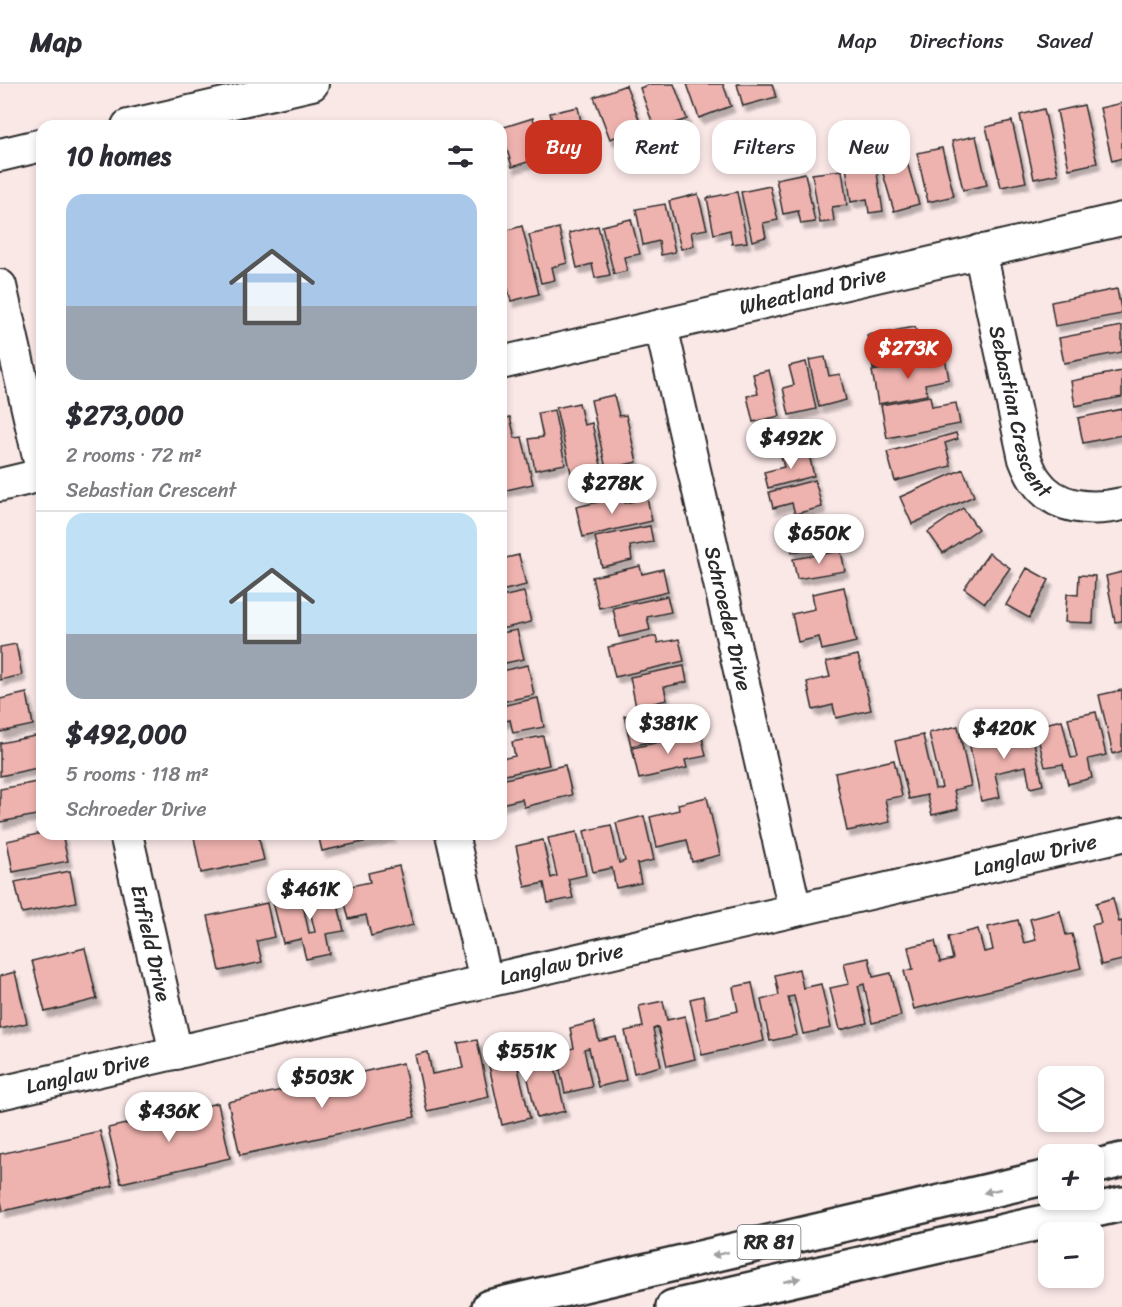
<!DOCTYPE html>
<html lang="en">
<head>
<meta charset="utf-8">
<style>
	:root { --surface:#fff; --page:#f7f7f7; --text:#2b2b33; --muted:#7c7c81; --line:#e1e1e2; --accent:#c8321e }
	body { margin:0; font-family:Sriracha,sans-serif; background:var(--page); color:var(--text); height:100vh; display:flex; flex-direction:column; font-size:22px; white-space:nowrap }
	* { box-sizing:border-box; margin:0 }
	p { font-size:20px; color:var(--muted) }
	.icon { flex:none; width:33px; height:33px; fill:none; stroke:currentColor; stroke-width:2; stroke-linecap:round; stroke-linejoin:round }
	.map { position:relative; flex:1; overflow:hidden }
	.drawer { position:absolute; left:36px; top:36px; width:471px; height:720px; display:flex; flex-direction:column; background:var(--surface); border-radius:18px; box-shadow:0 3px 9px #0003 }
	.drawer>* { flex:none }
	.banner { position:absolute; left:525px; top:36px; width:507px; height:54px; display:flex; gap:12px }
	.fabs { position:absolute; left:1038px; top:982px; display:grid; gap:12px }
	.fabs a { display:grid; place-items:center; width:66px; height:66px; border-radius:12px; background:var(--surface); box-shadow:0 3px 9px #0003; font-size:30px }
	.price { position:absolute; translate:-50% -51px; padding:0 14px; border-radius:21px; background:#fff; color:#222; font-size:20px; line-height:39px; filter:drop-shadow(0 2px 3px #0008) }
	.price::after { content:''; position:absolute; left:50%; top:36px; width:18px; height:14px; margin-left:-9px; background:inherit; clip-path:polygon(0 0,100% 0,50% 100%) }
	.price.active { background:var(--accent); color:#fff }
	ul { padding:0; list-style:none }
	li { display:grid; align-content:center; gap:12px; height:318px; padding:0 30px }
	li+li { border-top:2px solid var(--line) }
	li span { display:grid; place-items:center; height:186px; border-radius:18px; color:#555 }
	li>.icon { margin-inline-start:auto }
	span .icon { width:108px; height:108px; fill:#fffc; stroke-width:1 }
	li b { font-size:26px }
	h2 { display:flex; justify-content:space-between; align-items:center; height:72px; padding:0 30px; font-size:26px }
	.tag { padding:0 21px; border-radius:18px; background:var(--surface); box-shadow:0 3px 9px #0003; font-size:21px; line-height:54px }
	.tag.active { background:var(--accent); color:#fff }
	header { display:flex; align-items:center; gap:36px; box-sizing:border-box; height:84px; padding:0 30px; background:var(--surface); border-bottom:2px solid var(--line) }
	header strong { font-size:28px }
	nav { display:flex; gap:33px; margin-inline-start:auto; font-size:21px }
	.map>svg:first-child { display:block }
	.building { fill:#efb3af; stroke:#2b2b2b; stroke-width:1.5; filter:url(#shadow) }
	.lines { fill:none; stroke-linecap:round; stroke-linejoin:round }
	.minor-casing { stroke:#2b2b2b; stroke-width:36 }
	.primary-casing { stroke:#2b2b2b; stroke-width:38 }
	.minor { stroke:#fff; stroke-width:32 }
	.primary { stroke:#fff; stroke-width:33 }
	.oneway { fill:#a0a0a0 }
	.labels { text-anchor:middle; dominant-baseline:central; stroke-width:5; stroke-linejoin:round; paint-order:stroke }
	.shield { fill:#fff; stroke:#6b6b6b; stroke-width:1.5 }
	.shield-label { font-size:20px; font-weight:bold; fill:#2b2b2b }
	.street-label { font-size:21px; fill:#2b2b2b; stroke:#fff }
</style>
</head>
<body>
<header>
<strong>Map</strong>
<nav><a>Map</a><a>Directions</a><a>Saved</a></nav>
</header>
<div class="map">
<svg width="1122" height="1223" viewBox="0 0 1122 1223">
	<defs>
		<filter id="shadow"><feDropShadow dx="3.5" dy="6" stdDeviation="1.5" flood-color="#0004"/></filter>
	</defs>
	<rect width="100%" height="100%" fill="#fae8e7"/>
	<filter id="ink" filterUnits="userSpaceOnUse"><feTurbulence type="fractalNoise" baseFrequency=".0167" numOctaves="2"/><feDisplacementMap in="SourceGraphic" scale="12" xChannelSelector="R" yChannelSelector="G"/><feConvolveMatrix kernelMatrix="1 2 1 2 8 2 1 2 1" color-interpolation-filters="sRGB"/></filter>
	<g filter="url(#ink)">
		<path class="building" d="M651,0H674L687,35L655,46L640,4Z
			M687,0H723L731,22L699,34Z
			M737,0H772L776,13L743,22Z
			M626,1L642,43L610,55L594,13Z
			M1122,19V74L1112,77L1100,24Z
			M1084,21L1097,79L1069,85L1057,27Z
			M578,23L586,63L559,68L550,29Z
			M1044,25L1058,90L1034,95L1020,31Z
			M533,34L546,72L512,83L501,44Z
			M1012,37L1026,98L1001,103L986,43Z
			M976,52L987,101L963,106L952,57Z
			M942,64L954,112L928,118L917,69Z
			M904,68L919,120L894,127L879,76Z
			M875,77L883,127L869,129L867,115L851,118L846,82Z
			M842,86L847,121L832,123L834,137L820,139L812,90Z
			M805,89L815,138L801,140L798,127L783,130L776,95Z
			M770,102L778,136L763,139L766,153L752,157L741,108Z
			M737,108L747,158L732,160L730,146L714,150L707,114Z
			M698,110L707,145L691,148L694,162L681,165L669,117Z
			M665,120L675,168L661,171L659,157L643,161L636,125Z
			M631,135L640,170L624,173L627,187L614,190L602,142Z
			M522,142L539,210L511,217L501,178V148Z
			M598,142L610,191L595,194L592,180L577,184L569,149Z
			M559,144L567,179L552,183L555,196L541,199L529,151Z
			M1117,205L1122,230L1055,242L1051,218Z
			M1122,242V268L1064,279L1059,254Z
			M915,243L918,253L941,249L945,270L873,285L867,251Z
			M825,273L829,292L840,290L846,316L819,323L809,276Z
			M945,274L949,295L925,300L927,311L878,320L872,287Z
			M806,278L816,325L789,331L783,304L794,301L789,282Z
			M769,286L780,332L753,338L747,312L758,310L753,290Z
			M1122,287V313L1075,322L1071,297Z
			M614,311L619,332L626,331L637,378L606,385L591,316Z
			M930,312L932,323L956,319L960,340L887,354L881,321Z
			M579,319L584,341L592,339L602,386L572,393L556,324Z
			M1122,325V351L1083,359L1078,334Z
			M554,326L565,380L535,386L529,355L543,353L538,329Z
			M510,333L515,354L522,353L533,400L502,407L501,335Z
			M956,349L958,355L945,359L951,382L895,397L887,368Z
			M808,366L814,392L768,404L764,388L784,383L781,372Z
			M963,385L974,412L912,440L900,413Z
			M815,396L822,423L795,430L792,419L773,424L769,408Z
			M624,412L625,419L647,414L652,437L583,453L576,423Z
			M963,424L978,445L943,469L928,448Z
			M836,440L840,460L792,468L788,448Z
			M650,442L653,458L630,462L632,476L602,483L595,453Z
			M841,467L845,487L797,495L793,475Z
			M989,469L1010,484L985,519L964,504Z
			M519,471L526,501L501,507V475Z
			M640,482L642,490L663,485L668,508L599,524L592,493Z
			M1027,484L1049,496L1029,534L1006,521Z
			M1122,488V537L1115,538L1106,492Z
			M1079,491L1095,492L1093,539L1065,538L1067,510L1078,511Z
			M844,503L856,558L822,566L819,553L798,558L792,530L815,525L812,510Z
			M524,508L531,538L501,545V513Z
			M667,512L671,528L647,533L650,546L619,553L613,524Z
			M517,546L524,575L501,580V549Z
			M656,552L658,559L679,555L684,577L615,593L608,563Z
			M16,560L22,591L0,596V563Z
			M858,571L871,626L836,634L833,621L813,626L807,598L830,593L826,578Z
			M528,581L534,611L501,618V587Z
			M684,582L687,598L664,603L667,616L636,623L630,593Z
			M1122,606V667L1113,670L1099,611Z
			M27,609L33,641L0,648V615Z
			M538,614L544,643L513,649L510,636L501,638V622Z
			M672,621L673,628L695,624L700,646L631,662L624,632Z
			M1096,628L1106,671L1088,675L1092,694L1068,700L1063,680L1045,683L1035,642L1062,636L1071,674L1077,673L1068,634Z
			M958,642L971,702L954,706L958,725L932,731L927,711L909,715L895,657L923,651L935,705L942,704L929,649Z
			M1031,645L1043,701L1030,704L1026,682L995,689L1000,713L981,717L969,658Z
			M701,649L706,672L685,676L687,684L639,695L632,664Z
			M40,651L42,683L0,692V659Z
			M543,652L549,681L501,692V675L515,672L512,658Z
			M894,676L902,712L885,715L890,738L847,747L835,689Z
			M565,681L572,711L524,723L522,715L501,720V696Z
			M42,697V730L0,738V705Z
			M707,713L720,771L692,778L687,756L657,763L650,733L679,726L678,720Z
			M644,732L654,776L637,780L641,799L616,804L612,784L593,788L584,747L611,741L619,779L625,777L616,739Z
			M577,748L586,791L568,795L573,814L548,819L544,799L525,803L516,762L543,756L551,794L557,792L548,754Z
			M42,749L62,750L68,777L13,788L7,757Z
			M210,750H258L264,776L201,789L194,753Z
			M318,750H391V752L322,767Z
			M399,782L413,841L371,852L366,831L349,835L341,804L370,798L368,789Z
			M70,787L76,818L22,829L15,798Z
			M334,803L344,847L326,850L330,870L306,875L301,855L283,859L273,818L301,812L309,849L315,848L306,810Z
			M1113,814L1119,838L1122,837V876L1101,881L1092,841L1101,839L1096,819Z
			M267,819L274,853L257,857L262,878L220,887L208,832Z
			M1060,827L1066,851L1072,850L1081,884L914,925L904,887L913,885L908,863L935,857L940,878L953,875L948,853L978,845L984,868L993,866L988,843L1018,836L1024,859L1036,856L1030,835Z
			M85,864L97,915L45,928L32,877Z
			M869,874L873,893L891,889L901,932L872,939L864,900L858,902L867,939L840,946L830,904L849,900L844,879Z
			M799,885L803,904L821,900L831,944L803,950L794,912L788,913L797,951L770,957L761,916L779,911L775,891Z
			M15,888L27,939L0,945V892Z
			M752,899L764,957L702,971L690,915L703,912L707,934L738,927L733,903Z
			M663,917L667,936L685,932L695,975L667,982L658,943L653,945L661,982L634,989L625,947L643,943L639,922Z
			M594,938L599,957L616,953L626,996L598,1003L589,964L584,965L592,1003L565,1009L556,968L574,964L570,944Z
			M529,952L533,971L551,967L565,1027L537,1034L524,978L517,980L530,1034L502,1041L489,982L507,978L503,958Z
			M477,956L489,1013L427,1027L415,971L428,968L432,990L463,984L458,959Z
			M403,979L415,1033L240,1071L228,1018Z
			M218,1019L230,1074L121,1099L108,1044Z
			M100,1047L113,1102L3,1127L0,1113V1070Z"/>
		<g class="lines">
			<g class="minor-casing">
				<g id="minor">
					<path d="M128,42L312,0"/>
					<path d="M0,71L42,61"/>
					<path id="s1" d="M980,167L1025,375C1028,382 1031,391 1036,397C1055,425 1092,427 1122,420"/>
					<path d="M0,202L42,386"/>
					<path id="s2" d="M661,242L795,826"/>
					<path id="s3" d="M501,279L1122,135"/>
					<path d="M0,401L42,391"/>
					<path id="s4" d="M126,750L176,969"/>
					<path d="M452,750L486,897"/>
					<path id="s5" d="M0,1009L1122,751"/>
				</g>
			</g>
			<g class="primary-casing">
				<path id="primary" d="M1094,1083L1122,1076
					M489,1223L1048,1093
					M673,1223L1122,1120"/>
			</g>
			<use href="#minor" class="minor"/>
			<use href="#primary" class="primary"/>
		</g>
		<defs><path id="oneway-solid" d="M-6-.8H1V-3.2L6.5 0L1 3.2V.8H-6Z" transform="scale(1.5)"/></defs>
		<g class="oneway">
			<use href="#oneway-solid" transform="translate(992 1107) rotate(167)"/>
			<use href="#oneway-solid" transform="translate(720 1170) rotate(167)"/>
			<use href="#oneway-solid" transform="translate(792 1196) rotate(-13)"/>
		</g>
	</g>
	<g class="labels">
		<rect class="shield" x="737.5" y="1141" width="63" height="34" rx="4.5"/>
		<g class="shield-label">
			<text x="769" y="1158">RR 81</text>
		</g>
		<g class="street-label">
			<text stroke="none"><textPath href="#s3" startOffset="320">Wheatland Drive</textPath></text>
			<text stroke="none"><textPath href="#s1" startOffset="166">Sebastian Crescent</textPath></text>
			<text stroke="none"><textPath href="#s2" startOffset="300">Schroeder Drive</textPath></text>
			<text stroke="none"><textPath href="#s5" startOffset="1062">Langlaw Drive</textPath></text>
			<text stroke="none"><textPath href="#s4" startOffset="112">Enfield Drive</textPath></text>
			<text stroke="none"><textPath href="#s5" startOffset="576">Langlaw Drive</textPath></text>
			<text stroke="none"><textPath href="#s5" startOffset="90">Langlaw Drive</textPath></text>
		</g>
	</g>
</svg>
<div class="fabs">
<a><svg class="icon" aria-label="layers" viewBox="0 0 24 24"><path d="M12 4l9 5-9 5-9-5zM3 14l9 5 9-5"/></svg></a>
<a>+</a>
<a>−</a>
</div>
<b class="price active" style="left:908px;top:296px">$273K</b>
<b class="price" style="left:791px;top:386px">$492K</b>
<b class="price" style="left:612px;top:431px">$278K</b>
<b class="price" style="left:819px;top:481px">$650K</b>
<b class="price" style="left:668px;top:671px">$381K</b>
<b class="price" style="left:1004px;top:676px">$420K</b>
<b class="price" style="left:310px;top:837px">$461K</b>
<b class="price" style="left:526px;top:999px">$551K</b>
<b class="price" style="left:322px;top:1025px">$503K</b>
<b class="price" style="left:169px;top:1059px">$436K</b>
<div class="banner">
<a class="tag active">Buy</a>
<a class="tag">Rent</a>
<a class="tag">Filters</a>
<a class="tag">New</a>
</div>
<section class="drawer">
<h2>10 homes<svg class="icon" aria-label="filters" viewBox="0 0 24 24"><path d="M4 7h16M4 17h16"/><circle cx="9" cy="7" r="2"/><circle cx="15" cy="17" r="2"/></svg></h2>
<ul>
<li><span style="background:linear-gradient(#a9c7e8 60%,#9aa5b1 0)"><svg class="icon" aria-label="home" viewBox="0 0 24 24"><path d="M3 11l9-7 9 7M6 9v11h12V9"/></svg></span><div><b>$273,000</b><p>2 rooms · 72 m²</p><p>Sebastian Crescent</p></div></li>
<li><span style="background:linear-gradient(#bfe0f5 65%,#9aa5b1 0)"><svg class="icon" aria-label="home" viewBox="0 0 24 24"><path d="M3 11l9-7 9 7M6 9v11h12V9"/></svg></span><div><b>$492,000</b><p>5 rooms · 118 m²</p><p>Schroeder Drive</p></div></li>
</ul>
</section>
</div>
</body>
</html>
